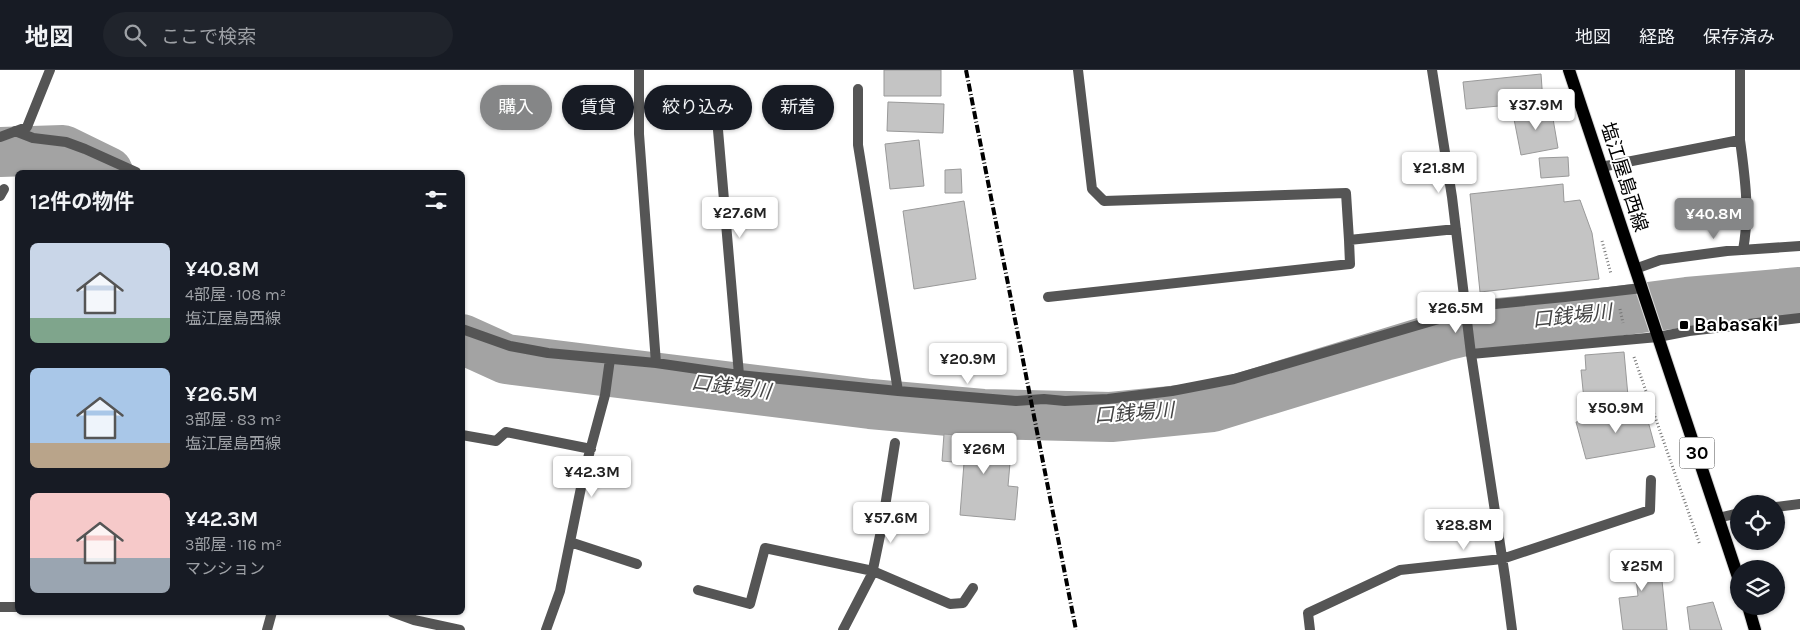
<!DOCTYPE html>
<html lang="ja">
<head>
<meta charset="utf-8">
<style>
	:root { --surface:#171b24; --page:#20242c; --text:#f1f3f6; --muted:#9ea1a6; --line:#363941; --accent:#858687 }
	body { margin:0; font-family:Karla,"Noto Sans JP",sans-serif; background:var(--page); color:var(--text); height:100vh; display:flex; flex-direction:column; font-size:19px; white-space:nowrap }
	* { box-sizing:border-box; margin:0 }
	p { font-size:16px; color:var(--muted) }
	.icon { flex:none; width:28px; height:28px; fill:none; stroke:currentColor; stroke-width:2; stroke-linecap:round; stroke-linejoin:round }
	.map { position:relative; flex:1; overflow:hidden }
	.panel { position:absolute; left:15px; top:100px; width:450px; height:445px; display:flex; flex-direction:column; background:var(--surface); border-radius:8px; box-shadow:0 1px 4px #0004 }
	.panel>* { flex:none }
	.banner { position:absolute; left:480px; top:15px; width:475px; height:45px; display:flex; gap:10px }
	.fabs { position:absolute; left:1730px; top:425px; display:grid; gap:10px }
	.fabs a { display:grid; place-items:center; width:55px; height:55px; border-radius:50%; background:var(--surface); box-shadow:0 1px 4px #0004; font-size:25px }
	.price { position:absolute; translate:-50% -42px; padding:0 11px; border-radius:5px; background:#fff; color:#222; font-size:16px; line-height:32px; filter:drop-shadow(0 1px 2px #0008) }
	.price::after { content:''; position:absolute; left:50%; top:30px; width:15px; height:11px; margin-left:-8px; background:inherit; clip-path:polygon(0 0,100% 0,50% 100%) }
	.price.selected { background:var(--accent); color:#fff }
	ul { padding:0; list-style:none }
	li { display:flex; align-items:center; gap:15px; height:125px; padding:0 15px }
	li span { display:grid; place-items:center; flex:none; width:140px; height:100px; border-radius:8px; color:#555 }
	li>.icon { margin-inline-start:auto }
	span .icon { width:60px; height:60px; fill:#fffc; stroke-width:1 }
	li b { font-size:21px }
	h2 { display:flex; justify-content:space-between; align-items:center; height:60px; padding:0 15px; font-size:21px }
	.chip { padding:0 18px; border-radius:22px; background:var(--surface); box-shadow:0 1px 4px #0004; font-size:18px; line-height:45px }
	.chip.selected { background:var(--accent); color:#fff }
	header { display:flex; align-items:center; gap:30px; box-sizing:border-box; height:70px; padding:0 25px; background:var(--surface); border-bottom:1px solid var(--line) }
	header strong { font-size:24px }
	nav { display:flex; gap:28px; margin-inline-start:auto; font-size:18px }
	.search { width:350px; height:45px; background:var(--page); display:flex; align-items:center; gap:12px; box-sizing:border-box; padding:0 18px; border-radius:28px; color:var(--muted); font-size:19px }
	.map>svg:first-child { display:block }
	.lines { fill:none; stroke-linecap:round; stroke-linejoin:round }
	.river { stroke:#a3a3a3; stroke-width:50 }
	.building { fill:#c4c4c4; stroke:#999 }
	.primary-casing { stroke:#dbdbdb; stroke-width:14 }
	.path { stroke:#777; stroke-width:3; stroke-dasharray:1 2.5; stroke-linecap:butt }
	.service { stroke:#555; stroke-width:10 }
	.minor { stroke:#555; stroke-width:10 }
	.primary { stroke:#000; stroke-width:12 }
	.rail { stroke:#000; stroke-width:4; stroke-dasharray:8 2.5 1 2.5; stroke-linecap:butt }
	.poi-dot { fill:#000; stroke:#fff; stroke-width:2 }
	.labels { text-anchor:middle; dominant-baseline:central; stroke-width:4; stroke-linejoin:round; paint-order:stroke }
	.shield { fill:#fff; stroke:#4c4c4c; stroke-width:1 }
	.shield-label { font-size:18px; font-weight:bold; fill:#000 }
	.street-label { font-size:19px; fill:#000; stroke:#fff }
	.poi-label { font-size:19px; font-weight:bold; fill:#000; stroke:#fff; text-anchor:start }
	.water-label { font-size:20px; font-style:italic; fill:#444; stroke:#fff }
</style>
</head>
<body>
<header>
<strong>地図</strong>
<div class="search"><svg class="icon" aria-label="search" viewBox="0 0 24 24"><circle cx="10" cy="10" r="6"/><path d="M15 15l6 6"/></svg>ここで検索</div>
<nav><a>地図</a><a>経路</a><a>保存済み</a></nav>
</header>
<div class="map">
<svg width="1800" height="560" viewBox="0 0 1800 560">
	<rect width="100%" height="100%" fill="#fff"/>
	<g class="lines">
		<path class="river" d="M0,82L63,80L108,102
			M462,269L506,289L870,334L983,344L1111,347L1212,337L1444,266L1499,253L1610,242L1687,232L1800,222"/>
	</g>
	<path class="building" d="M884,0H941V26H884Z
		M1541,4L1543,32L1466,39L1463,12Z
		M888,32L944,34L943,63L887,61Z
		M1551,37L1558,78L1521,85L1513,44Z
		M919,70L924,116L890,119L885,74Z
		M1568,87L1569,106L1541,108L1539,88Z
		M961,99L962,123H945V100Z
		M1563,114L1564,132L1580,130L1592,163L1599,209L1480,222L1470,124Z
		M964,131L976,209L914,219L903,141Z
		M1624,282L1629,337L1585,340L1581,300H1586L1585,285Z
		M1645,340L1655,377L1586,389L1576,352Z
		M944,364L1012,370L1008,416L1018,417L1015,450L960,445L964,393L942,391Z
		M1659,481L1667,560H1623L1619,528L1638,526L1636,508L1617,510L1614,486Z
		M1713,532L1722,560H1690L1687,537Z"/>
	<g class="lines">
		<g class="primary-casing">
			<path id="primary" d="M1569,0L1739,510
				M1748,536L1755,560"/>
		</g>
		<path class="path" d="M1602,171L1611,204
			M1620,239L1623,253
			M1634,287L1700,475"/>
		<path class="service" d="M1471,284L1658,267L1689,261L1800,248"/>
		<path class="minor" d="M639,0V64L656,293
			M1078,0L1092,119L1104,131L1346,123L1349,170
			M1432,0L1452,127L1471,284L1505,507L1512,560
			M858,19V75L898,321
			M719,34L718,60L739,305
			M15,61L33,68L66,72L85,79L136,102
			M0,67L27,57L50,0
			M1740,70C1745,107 1750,143 1743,180
			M1601,97L1740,70V0
			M0,126L4,119
			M1635,199L1660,190L1727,181L1800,176
			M1048,227L1350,194L1349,170L1456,159
			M1465,237L1565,227L1642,218
			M462,259L510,276L548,283L656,293L739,305L898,321L1016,331L1044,329L1065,331L1108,329L1172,321L1234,309L1466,241
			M462,365L496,371L506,362L591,379
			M1776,437L1800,434
			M1718,448L1739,443
			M570,472L637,494
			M698,520L750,534L765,478L873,501L950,534L963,533L973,518
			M0,537H18
			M392,542L414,550L460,560
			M267,560L272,542
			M546,560L560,521L584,403L605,325L610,289
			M843,560L872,504L882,456L895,373
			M1310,560L1308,543L1400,500L1502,489L1650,440L1651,410"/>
		<use href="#primary" class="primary"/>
		<path class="rail" d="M966,0L1076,560"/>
	</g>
	<rect class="poi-dot" x="1679" y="250" width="10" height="10" rx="2.5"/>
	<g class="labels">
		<rect class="shield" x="1679.5" y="367.5" width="35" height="31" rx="4"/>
		<g class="shield-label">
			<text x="1697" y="383">30</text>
		</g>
		<g class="street-label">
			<text transform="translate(1624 107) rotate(72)">塩江屋島西線</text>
		</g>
		<g class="poi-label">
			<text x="1694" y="255">Babasaki</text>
		</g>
		<g class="water-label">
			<text transform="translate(1572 246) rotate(-6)">口銭場川</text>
			<text transform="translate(731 317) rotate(7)">口銭場川</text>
			<text transform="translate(1134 343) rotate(-4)">口銭場川</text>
		</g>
	</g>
</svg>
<div class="fabs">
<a><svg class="icon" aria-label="locate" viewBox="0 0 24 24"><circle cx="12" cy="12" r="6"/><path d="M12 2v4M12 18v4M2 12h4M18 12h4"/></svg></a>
<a><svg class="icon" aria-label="layers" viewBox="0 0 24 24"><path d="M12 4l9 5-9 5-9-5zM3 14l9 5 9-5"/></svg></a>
</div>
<b class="price" style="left:1536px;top:61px">¥37.9M</b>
<b class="price" style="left:1439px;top:124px">¥21.8M</b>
<b class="price" style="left:740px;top:169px">¥27.6M</b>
<b class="price selected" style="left:1714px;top:170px">¥40.8M</b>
<b class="price" style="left:1456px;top:264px">¥26.5M</b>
<b class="price" style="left:968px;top:315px">¥20.9M</b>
<b class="price" style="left:1616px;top:364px">¥50.9M</b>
<b class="price" style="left:984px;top:405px">¥26M</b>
<b class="price" style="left:592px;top:428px">¥42.3M</b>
<b class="price" style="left:891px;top:474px">¥57.6M</b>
<b class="price" style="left:1464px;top:481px">¥28.8M</b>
<b class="price" style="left:1642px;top:522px">¥25M</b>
<div class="banner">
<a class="chip selected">購入</a>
<a class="chip">賃貸</a>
<a class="chip">絞り込み</a>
<a class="chip">新着</a>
</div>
<section class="panel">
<h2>12件の物件<svg class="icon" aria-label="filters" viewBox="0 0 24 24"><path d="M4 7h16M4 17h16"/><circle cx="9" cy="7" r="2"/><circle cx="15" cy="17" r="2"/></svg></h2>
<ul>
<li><span style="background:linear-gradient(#c9d6e8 75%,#7fa58c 0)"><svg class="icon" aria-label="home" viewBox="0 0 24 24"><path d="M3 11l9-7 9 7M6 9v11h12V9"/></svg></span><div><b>¥40.8M</b><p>4部屋 · 108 m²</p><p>塩江屋島西線</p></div></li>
<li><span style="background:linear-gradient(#a9c7e8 75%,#b9a48a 0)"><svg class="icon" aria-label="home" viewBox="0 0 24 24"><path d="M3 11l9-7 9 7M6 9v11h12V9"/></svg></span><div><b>¥26.5M</b><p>3部屋 · 83 m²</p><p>塩江屋島西線</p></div></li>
<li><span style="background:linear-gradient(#f6c9c9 65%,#9aa5b1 0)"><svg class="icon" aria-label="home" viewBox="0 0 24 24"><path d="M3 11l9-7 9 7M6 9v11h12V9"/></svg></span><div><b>¥42.3M</b><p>3部屋 · 116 m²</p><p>マンション</p></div></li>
</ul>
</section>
</div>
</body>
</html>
